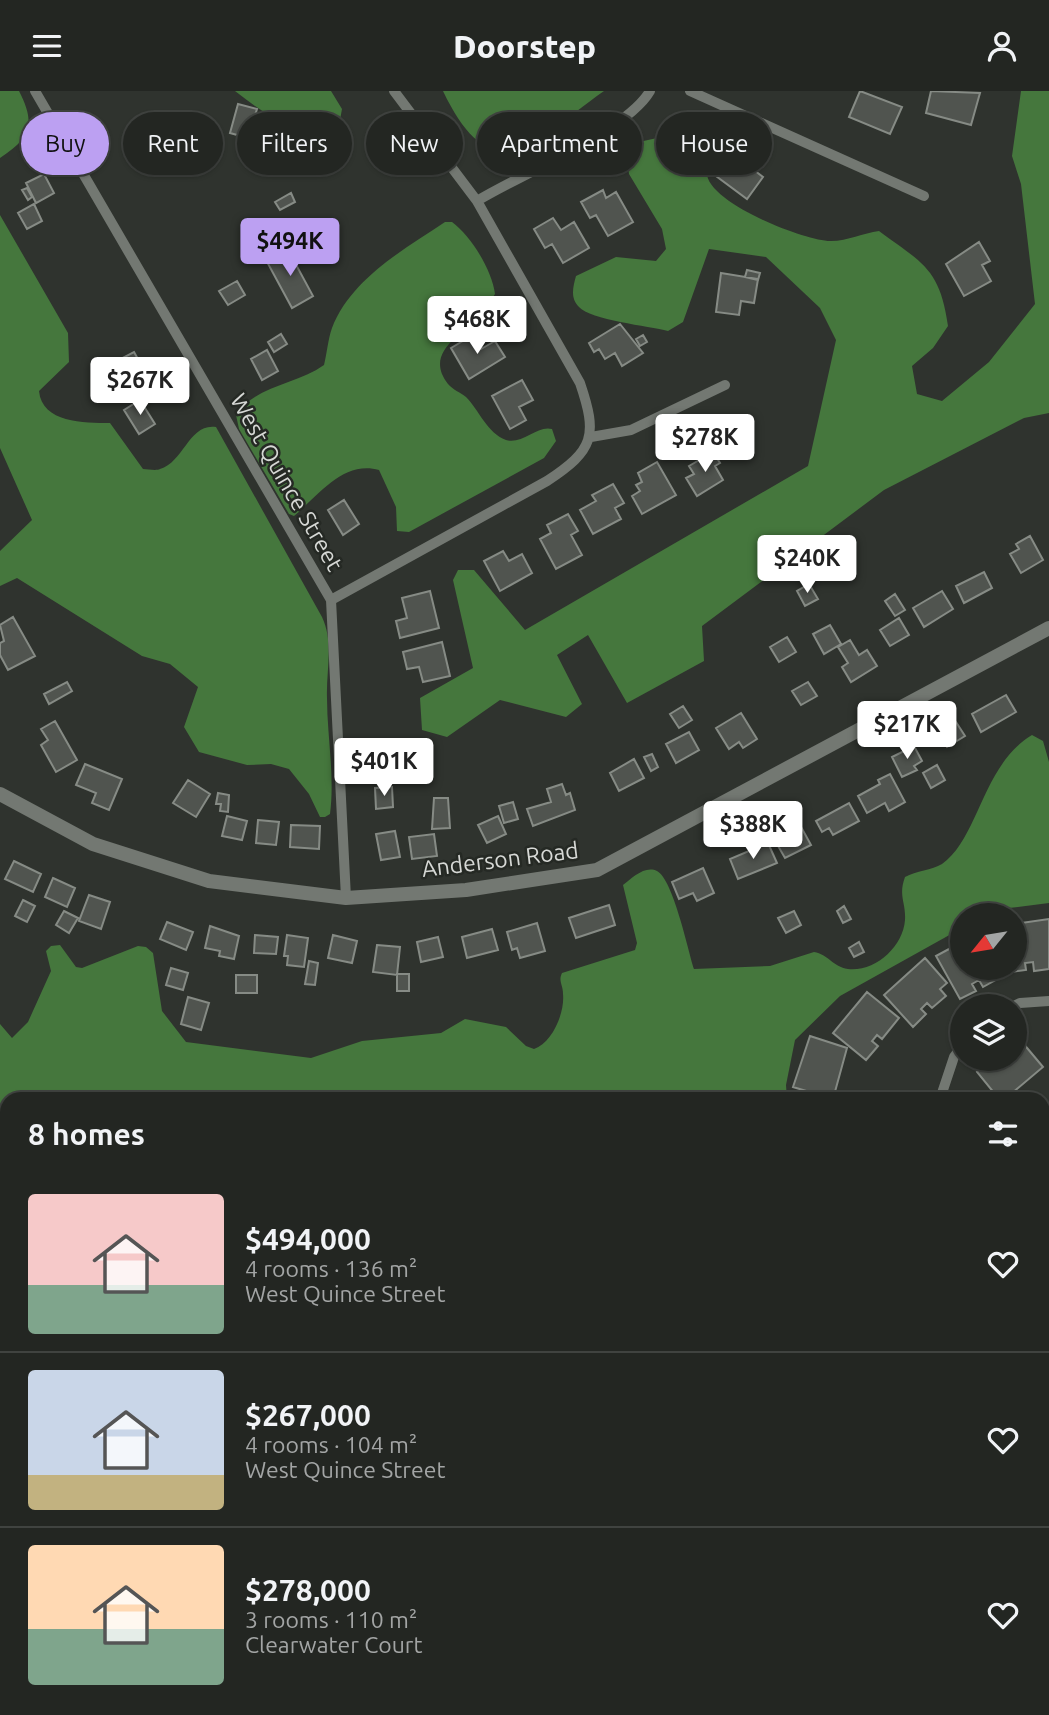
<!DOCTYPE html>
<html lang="en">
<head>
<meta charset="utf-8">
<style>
	:root { --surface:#232622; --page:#2b2e2a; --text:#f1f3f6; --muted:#a3a5a5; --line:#404340; --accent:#bca0f2 }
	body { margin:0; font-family:Ubuntu,sans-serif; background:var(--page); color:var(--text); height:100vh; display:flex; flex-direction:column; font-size:26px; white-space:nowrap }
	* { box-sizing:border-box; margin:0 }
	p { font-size:23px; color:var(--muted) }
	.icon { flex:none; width:38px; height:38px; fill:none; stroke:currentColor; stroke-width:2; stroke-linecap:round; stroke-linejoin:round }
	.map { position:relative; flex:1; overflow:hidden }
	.panel { position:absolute; left:0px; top:1001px; width:1050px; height:623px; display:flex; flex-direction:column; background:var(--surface); border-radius:21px 21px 0 0; box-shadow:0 2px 5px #0004,0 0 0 2px var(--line) }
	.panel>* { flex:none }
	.guide { position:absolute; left:21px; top:21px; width:1008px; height:63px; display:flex; gap:14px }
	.needle { width:46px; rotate:240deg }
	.tools { position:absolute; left:950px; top:812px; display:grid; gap:14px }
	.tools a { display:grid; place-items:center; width:77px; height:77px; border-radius:50%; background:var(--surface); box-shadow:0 2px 5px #0004,0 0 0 2px var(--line); font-size:35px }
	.price { position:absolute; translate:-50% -60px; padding:0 16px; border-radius:7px; background:#fff; color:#222; font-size:23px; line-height:46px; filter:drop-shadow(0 2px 4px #0008) }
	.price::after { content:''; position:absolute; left:50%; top:42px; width:21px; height:16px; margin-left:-10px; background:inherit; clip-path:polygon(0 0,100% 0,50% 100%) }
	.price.selected { background:var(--accent); color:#111 }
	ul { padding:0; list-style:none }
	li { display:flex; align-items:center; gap:21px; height:175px; padding:0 28px }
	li+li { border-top:2px solid var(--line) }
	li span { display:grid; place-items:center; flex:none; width:196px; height:140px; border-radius:7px; color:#555 }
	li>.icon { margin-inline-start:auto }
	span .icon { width:84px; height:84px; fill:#fffc; stroke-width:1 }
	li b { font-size:30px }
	h2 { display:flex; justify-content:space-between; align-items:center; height:84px; padding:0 28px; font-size:30px }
	.pill { padding:0 24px; border-radius:32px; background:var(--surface); box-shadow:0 2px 5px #0004,0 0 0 2px var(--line); font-size:24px; line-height:63px }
	.pill.selected { background:var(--accent); color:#111 }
	header { display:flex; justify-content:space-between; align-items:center; height:91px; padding:0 28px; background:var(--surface); font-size:32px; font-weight:800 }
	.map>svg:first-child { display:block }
	.forest { fill:#45773d }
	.building { fill:#50544f; stroke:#868b85; stroke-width:2 }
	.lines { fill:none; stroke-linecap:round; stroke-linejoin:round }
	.minor { stroke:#737872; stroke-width:10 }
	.tertiary { stroke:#737872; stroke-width:14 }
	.labels { text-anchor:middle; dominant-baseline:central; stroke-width:5; stroke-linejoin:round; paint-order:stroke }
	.street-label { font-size:23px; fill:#d6d8d5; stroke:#252924 }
</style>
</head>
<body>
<header><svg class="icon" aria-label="menu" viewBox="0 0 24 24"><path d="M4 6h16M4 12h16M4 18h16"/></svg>Doorstep<svg class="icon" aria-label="person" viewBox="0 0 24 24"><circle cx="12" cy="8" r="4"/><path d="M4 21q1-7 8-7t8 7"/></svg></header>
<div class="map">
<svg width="1049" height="1624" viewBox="0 0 1049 1624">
	<rect width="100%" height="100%" fill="#2f332e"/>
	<path class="forest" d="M0,0H19C36,33 31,47 0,67Z
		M235,0H331L342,18L338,40L326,53C292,40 264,23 235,0Z
		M443,0H604C535,49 493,105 443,0Z
		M1021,0H1049V322L1024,327L884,399L702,535L704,570L627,612L588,544L557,564L582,613L566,626L500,609L447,646L422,639L420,607L473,577L453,489L458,479H474L525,539L808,375L836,249L820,217L766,166L709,158L683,231L668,240C649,235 590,229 579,216C570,207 573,196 576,185L616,166L656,170L666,158L662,138L629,83L627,68L631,59L639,51L693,39L712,40L722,50L723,58L707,79C701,110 807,151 831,150C848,150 863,142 879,140C922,172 940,177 948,235L933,257L912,275L917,303L942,310L989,271L1035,213L1021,93L1012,65Z
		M0,124L68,242L69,271L39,300C42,332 84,332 110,332L143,378C148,378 156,380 160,378C184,371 189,332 216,336L322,526C334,551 326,580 327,607C327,645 335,684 330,723L325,726H320L309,703L289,678L271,673L247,674L199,661L184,636L198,596L170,573L142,565L17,487L0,495V460L32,429L0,357Z
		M445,131H452C471,145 492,179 495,203C490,210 486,219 480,225C460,245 424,262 448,293C453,299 460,301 466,306C479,319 487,342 506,349C522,354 537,334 552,338L556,350L544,367L409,441L397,440L396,416L379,379C343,369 318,405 294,425L289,423L239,338L236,324C256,294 296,294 324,274C327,262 328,248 332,237C351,188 403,159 445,131Z
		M1032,644L1043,650L1049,671V812L1009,817L991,824H962V837L840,905L795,949L786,994L787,1008H7V1514L0,1503V933L12,947L28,931L51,880L46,860L51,855L60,854L76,876L82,877L138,855L146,856L153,862L162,920L186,951L311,967L362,950L441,942L465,928L506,936L526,955L534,958C552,952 565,922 563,903C563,894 558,890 562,882L635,859L637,852L623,794C632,787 645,774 657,780C673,788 688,859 694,878L770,875L814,861C828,863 833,876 848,878C875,881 903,856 905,829C906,811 898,805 905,786C916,780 932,779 942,773C979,747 982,674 1032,644Z
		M1049,1273V1624H74L70,1617H1043V1274Z"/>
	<path class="building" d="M860,0L902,16L890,43L849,26Z
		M931,0L980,2L971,34L926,22Z
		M238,13L257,18L248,47L230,42Z
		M175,48L187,71L169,81L156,58Z
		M203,57L211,74L196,82L188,64Z
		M737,57L754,70L750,76L763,86L747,108L716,85Z
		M44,83L54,102L36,112L26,92Z
		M27,97L32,106L28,109L22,99Z
		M603,99L606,107L616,101L633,131L608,145L596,124L590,127L581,111Z
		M291,102L295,111L280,119L275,111Z
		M34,113L42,130L27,138L18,122Z
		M553,127L561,139L574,131L589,157L563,172L552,153L545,157L534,138Z
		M979,151L990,170L982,174L991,190L964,205L946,173Z
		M287,157L313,205L292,217L266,169Z
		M747,179L760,182L758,189L745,186Z
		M721,182L758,188L754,212L741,210L739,224L716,221Z
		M237,190L245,204L228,214L219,200Z
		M620,233L643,262L622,275L615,262L605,268L599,258L594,261L589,252Z
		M281,243L287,253L274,261L268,251Z
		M473,244L481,258L495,250L505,266L469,288L451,257Z
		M643,244L647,251L640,255L636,248Z
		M267,259L278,280L262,289L251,268Z
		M134,261L143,277L120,290L111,273Z
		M522,289L533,309L519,316L526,329L510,338L492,305Z
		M140,309L155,333L139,343L124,319Z
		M713,361L720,372L715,375L723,389L697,405L686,387L694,383L689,375Z
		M657,371L676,404L642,423L632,405L640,400L636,394L642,391L638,382Z
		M613,393L624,412L615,417L621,428L593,443L580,419L596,410L592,404Z
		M344,409L359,433L343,444L328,419Z
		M568,423L578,440L571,444L582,464L556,478L540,448L551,442L547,434Z
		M1030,445L1043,469L1021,482L1010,463L1019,458L1016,453Z
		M503,460L509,470L522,463L532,482L500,500L484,470Z
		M984,481L992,497L964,512L956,495Z
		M809,493L818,508L805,515L797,500Z
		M430,500L439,537L400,547L396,530L407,527L402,507Z
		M942,500L953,518L924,536L913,517Z
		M895,503L905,519L895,525L885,510Z
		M13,526L35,565L8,579L0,564V552L4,550L0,534Z
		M899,527L909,544L890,555L880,539Z
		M830,534L841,553L824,563L813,543Z
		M787,546L796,561L779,571L770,556Z
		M850,549L859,564L867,559L877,575L851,591L842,576L848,572L838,556Z
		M442,551L450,585L423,591L419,576L407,578L403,561Z
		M67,591L72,600L49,613L44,603Z
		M808,591L817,605L801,614L792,600Z
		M1006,604L1016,621L981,641L972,623Z
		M683,615L692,629L679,637L670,623Z
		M741,622L757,648L743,657L739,651L729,658L716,637Z
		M55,630L77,669L56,681L41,654L48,649L41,638Z
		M956,631L965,645L947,656L938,642Z
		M689,641L699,659L676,672L666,653Z
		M914,655L922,670L914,675L917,679L902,686L892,666Z
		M652,663L658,676L651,680L644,666Z
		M634,668L644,687L619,700L610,682Z
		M85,673L122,688L109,719L92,712L96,702L76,694Z
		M937,674L945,689L931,697L923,682Z
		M890,683L905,711L889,720L885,712L867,722L858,705L880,693L878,689Z
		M188,689L210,703L196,726L173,712Z
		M562,693L566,704L570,702L575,719L533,735L527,718L551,711L547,698Z
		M392,696L393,716L376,718L375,697Z
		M218,702L229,704L228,721L220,720L221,713H216Z
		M434,707H448L450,737L432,738Z
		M513,711L518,728L504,732L499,715Z
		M849,712L859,730L833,744L829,737L822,741L816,730Z
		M227,725L247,730L242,749L222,745Z
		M498,725L506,743L487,752L478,734Z
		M258,729L279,731L276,754L256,752Z
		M291,734L320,735L319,758L290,756Z
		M800,734L811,754L785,767L774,748Z
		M395,740L400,766L381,769L376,743Z
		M434,743L437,765L412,768L409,746Z
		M768,752L777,772L738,788L730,768Z
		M14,770L41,783L33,801L5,788Z
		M703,777L714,802L697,810L693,802L679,808L672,791Z
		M53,787L75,797L67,816L45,806Z
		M89,804L110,811L101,838L79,830Z
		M23,809L35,815L27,831L15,825Z
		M609,814L615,834L576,847L569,827Z
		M844,815L851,828L843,832L837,820Z
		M64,820L78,827L69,842L56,834Z
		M794,820L801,834L786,842L778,827Z
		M1049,828V878L1034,880L1033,871L1025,872L1026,879L1011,881L1010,877H1015V833Z
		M167,831L193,841L186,859L160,848Z
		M537,832L545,860L520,867L517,857L512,859L507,841Z
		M210,835L239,845L234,868L219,865L220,860L205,857Z
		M492,838L498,859L467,867L462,846Z
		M255,844L278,846L276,863L254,862Z
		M287,844L308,847L304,876L287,874L288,865H284Z
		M333,844L357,850L352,872L328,867Z
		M438,846L443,866L421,871L417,851Z
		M859,851L864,861L854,866L849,857Z
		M962,851V877H1002L995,880L999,887L983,896L979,889L972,893L976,900L960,908L936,865Z
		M377,854L400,856L397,884L373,881Z
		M925,867L947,892L940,898L946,905L932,917L927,912L921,918L926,923L913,936L884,904Z
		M309,870L318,872L315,894L305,893Z
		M171,877L188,882L183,899L166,894Z
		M397,883H409V900H397Z
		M236,884H257V902H236Z
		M867,901L899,927L882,948L877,944L872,950L878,955L866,969L833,942Z
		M188,906L209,912L201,939L181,933Z
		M810,945L847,957L833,1008L793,996Z
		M1017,945L1043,976L1005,1008H999L977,981L989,971L995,977L1006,968H1015Z
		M1043,1093L1049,1104V1131L1045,1133Z
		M1046,1213H1049V1252L1043,1254V1224L1049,1222Z"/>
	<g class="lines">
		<path class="minor" d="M35,0L331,509L346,807
			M394,0L477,110
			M690,0L924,105
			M591,346L631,339L725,294
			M331,509L547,390C594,359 598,345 580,292L477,110C521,83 627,40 650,0
			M1014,915L1020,912L1049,910
			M940,1008L954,966L962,955
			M1043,1183H1049"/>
		<path class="tertiary" d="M0,703L93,753L209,790L346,807L466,799L597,779L1049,537
			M0,1610L13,1624"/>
	</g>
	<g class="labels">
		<g class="street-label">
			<text transform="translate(287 391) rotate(60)">West Quince Street</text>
			<text transform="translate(500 768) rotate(-7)">Anderson Road</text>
		</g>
	</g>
</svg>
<div class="tools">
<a><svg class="needle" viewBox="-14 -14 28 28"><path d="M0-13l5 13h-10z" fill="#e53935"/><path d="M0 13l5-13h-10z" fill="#a3a5a5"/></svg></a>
<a><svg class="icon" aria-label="layers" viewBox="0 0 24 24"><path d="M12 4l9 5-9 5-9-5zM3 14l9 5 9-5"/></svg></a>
</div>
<b class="price selected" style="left:290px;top:187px">$494K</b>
<b class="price" style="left:477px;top:265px">$468K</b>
<b class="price" style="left:140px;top:326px">$267K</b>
<b class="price" style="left:705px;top:383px">$278K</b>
<b class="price" style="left:807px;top:504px">$240K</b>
<b class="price" style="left:907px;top:670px">$217K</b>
<b class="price" style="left:384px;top:707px">$401K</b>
<b class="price" style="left:753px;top:770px">$388K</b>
<div class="guide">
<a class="pill selected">Buy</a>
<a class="pill">Rent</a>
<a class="pill">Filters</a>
<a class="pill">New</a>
<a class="pill">Apartment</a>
<a class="pill">House</a>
</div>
<section class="panel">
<h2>8 homes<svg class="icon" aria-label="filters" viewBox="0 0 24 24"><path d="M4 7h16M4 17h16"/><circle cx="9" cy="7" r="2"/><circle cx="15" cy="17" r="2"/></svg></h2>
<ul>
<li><span style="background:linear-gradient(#f6c9c9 65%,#7fa58c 0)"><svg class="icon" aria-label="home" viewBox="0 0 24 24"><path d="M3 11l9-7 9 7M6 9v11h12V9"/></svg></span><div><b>$494,000</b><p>4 rooms · 136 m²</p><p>West Quince Street</p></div><svg class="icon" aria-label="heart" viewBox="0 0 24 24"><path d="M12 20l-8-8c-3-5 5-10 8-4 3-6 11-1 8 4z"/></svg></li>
<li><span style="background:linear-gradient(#c9d6e8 75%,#c2b280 0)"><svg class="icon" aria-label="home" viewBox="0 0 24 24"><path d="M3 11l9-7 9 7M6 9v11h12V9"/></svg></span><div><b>$267,000</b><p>4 rooms · 104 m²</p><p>West Quince Street</p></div><svg class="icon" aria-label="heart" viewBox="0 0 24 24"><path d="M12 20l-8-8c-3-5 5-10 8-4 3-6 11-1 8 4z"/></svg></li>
<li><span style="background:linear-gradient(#ffd9b3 60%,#7fa58c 0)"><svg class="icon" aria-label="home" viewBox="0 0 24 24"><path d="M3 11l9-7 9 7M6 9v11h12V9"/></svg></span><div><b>$278,000</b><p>3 rooms · 110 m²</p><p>Clearwater Court</p></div><svg class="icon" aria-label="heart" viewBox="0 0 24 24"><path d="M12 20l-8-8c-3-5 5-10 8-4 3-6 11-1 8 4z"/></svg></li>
</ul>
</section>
</div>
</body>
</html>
